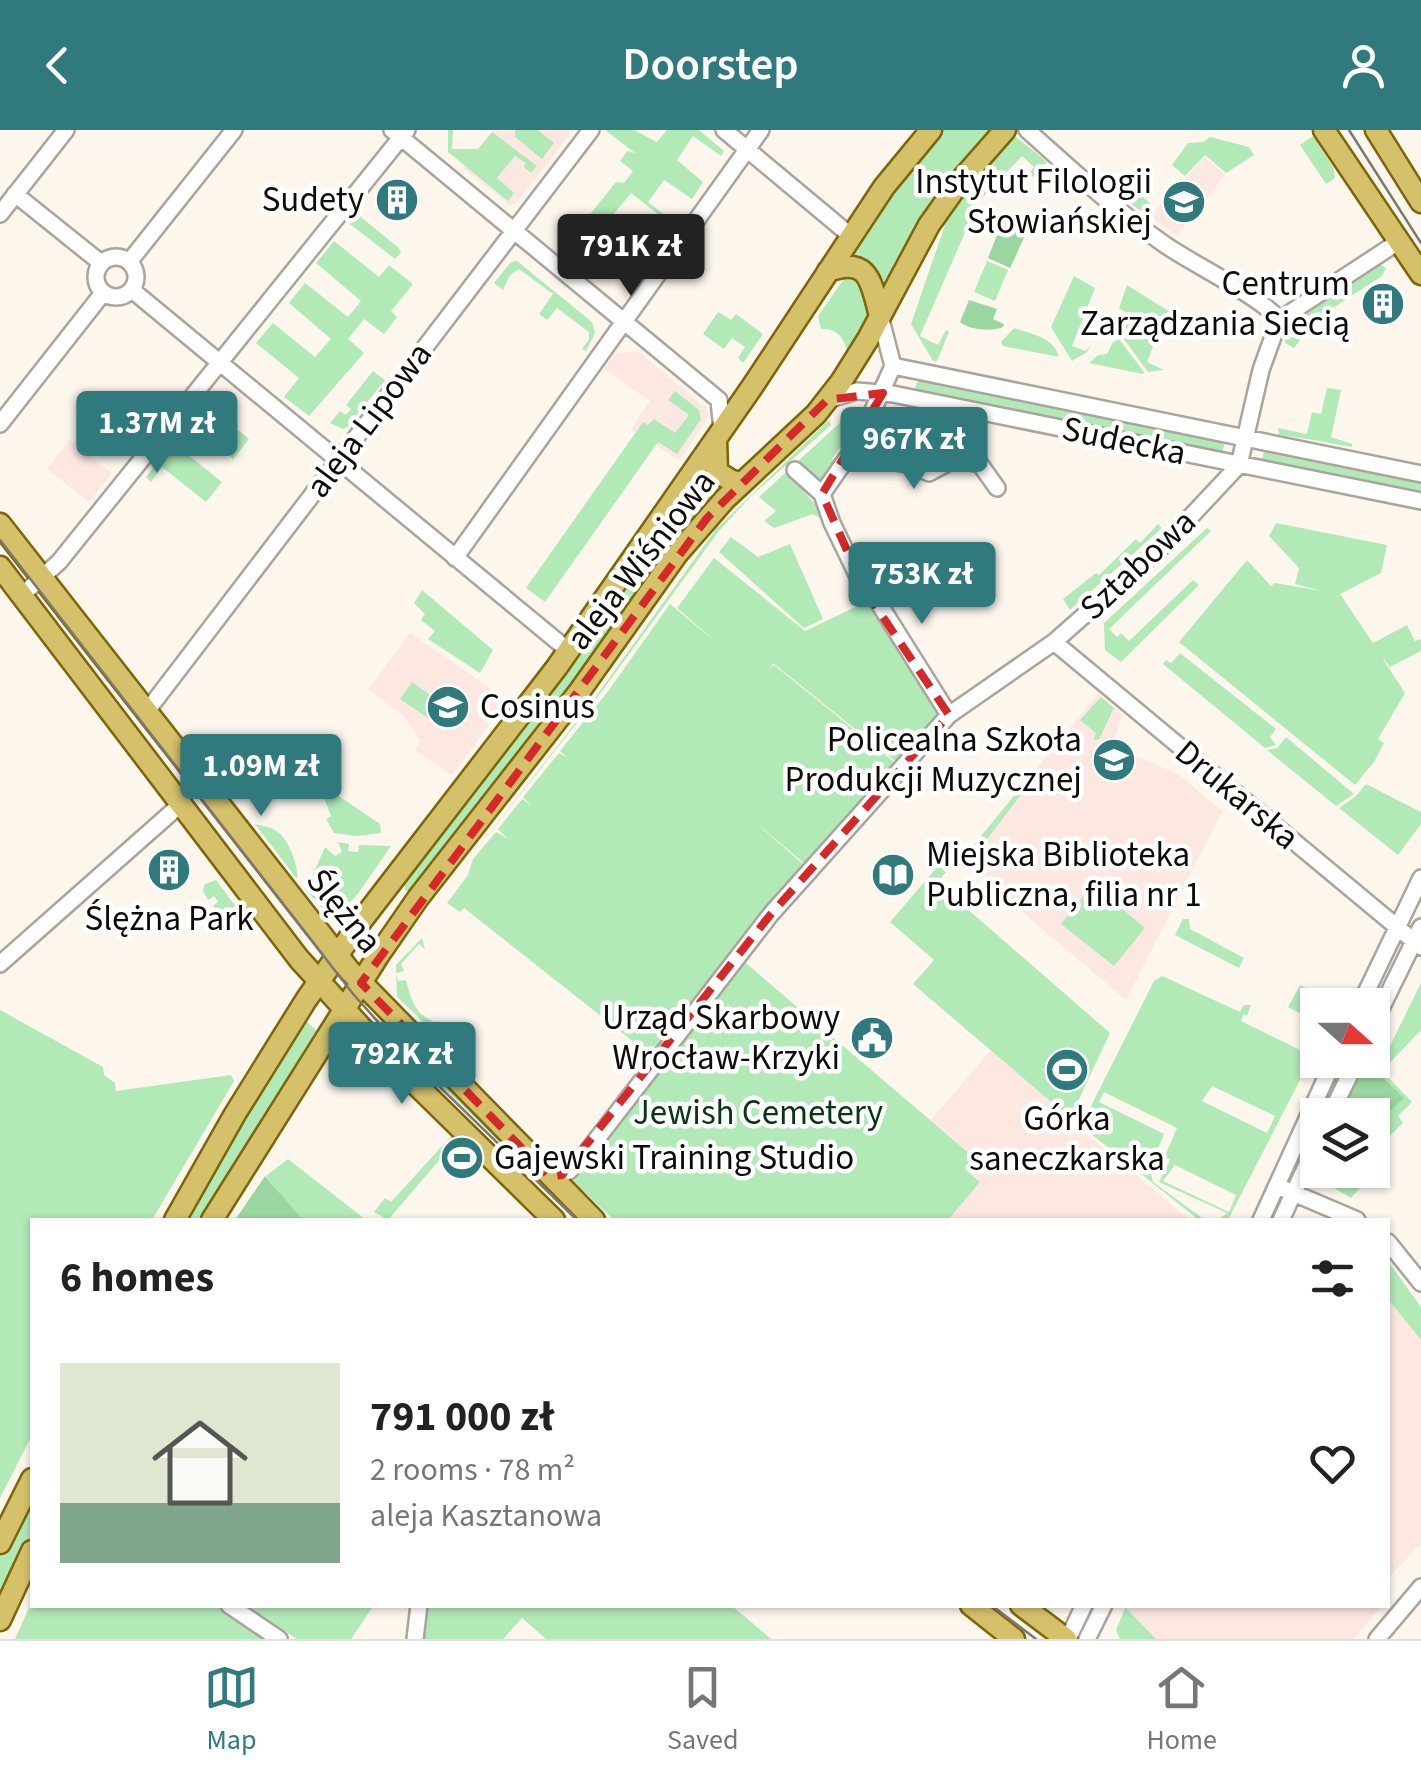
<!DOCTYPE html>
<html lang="en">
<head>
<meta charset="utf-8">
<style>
	:root { --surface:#fff; --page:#f2f2f2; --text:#222; --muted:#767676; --line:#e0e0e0; --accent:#30797d }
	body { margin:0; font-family:"Source Sans 3",sans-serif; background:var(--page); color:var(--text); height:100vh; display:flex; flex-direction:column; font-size:38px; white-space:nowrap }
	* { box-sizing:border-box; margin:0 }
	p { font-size:32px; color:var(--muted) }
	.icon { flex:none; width:55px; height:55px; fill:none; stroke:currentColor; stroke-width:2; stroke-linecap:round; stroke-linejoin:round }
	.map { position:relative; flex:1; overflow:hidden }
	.sheet { position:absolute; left:30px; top:1088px; width:1360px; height:390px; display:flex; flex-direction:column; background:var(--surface); border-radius:0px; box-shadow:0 2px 8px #0004 }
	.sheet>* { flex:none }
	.needle { width:65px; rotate:111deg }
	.fabs { position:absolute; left:1300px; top:858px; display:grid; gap:20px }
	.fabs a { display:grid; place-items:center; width:90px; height:90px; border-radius:0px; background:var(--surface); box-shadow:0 2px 8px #0004; font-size:50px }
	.price { position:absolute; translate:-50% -85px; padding:0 22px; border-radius:10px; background:var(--accent); color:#fff; font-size:32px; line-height:65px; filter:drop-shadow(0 2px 5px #0008) }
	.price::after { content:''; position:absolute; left:50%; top:60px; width:30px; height:22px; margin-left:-15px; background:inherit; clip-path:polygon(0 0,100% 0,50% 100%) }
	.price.active { background:#222; color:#fff }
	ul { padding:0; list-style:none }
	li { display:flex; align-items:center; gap:30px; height:250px; padding:0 30px }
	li+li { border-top:2px solid var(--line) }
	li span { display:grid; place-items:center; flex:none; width:280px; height:200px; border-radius:0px; color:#555 }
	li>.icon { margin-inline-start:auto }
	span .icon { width:120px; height:120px; fill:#fffc; stroke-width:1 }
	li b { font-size:42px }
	h2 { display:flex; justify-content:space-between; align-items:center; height:120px; padding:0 30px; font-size:42px }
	header { display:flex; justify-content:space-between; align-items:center; height:130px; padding:0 30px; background:var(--accent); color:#fff; font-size:45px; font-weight:600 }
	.tabs { display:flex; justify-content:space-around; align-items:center; height:140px; border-top:2px solid var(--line); background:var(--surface); font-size:28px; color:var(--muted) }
	.tabs a { display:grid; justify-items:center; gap:5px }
	.tabs .active { color:var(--accent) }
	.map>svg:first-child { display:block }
	.education { fill:#fce8e1 }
	.green { fill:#b1e9b7; fill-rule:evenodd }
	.forest { fill:#9ad7a0 }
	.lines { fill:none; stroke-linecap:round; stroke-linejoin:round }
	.minor-casing { stroke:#a9a49c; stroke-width:20 }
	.major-casing { stroke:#7e6608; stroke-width:25 }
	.minor { stroke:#fff; stroke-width:15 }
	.major { stroke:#d6c16b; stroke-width:20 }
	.tram { stroke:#7c7872; stroke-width:2.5 }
	.marked { fill:none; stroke:#d62828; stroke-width:8; stroke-dasharray:20 12; stroke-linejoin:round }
	.labels { text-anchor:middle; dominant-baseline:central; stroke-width:9; stroke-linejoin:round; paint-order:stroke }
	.poi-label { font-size:35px; fill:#0e0c09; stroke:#fff; text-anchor:end }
	.street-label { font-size:35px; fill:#0e0c09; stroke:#fff }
	.park-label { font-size:35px; fill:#083512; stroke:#fff }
</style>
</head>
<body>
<header><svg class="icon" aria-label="back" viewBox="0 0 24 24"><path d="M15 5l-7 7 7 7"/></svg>Doorstep<svg class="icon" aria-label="person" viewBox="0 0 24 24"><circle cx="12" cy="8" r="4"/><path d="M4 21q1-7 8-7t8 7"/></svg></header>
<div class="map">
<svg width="1421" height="1509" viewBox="0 0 1421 1509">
	<rect width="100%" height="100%" fill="#fcf6ed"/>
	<path class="education" d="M494,0L496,1L573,0L515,74L510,75L463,38Z
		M1205,27L1225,45L1177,106L1150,86Z
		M638,221L708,280L709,287L679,330L631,299L650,271L604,239L614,224Z
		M70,310L112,343L89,372L47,339Z
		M410,503L508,570L452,645L415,620L421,611L402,584L368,559Z
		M1098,564L1123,585L1112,616L1178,644L1222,681L1126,870L961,730Z
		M991,920L1095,1011L1190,1090H948L979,1052L969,1043L977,1030L931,990Z
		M1388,1169L1421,1210V1414L1388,1448Z
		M1127,1475H1383L1353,1509H1156L1126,1478Z"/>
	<path class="green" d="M448,0H453L452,19H478L492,2L537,36L531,43L524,37L526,33L515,26L497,48L514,63L508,71L448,22Z
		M515,0H538L554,13L542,29L515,7Z
		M605,0H634L657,12L667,0H699L724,21L721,26L693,6L677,30L703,52L692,69L664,50L648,72L675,93L673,96L631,63L609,90L653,125L629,159L623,155L633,141L606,119L595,134L586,127L601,107L583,93L616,52L624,53L633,41L620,31L627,21L635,23Z
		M939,0H995L883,167L845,130L894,53Z
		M1015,6L1047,32L1033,47L1029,43L1034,37L1022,26L982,68L969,58Z
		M1313,6L1334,39L1335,48L1326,54L1300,15Z
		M1210,7L1249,17L1254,25L1226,43L1205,25L1185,46L1172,35L1188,13L1203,12Z
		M1118,46L1151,74L1144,83L1109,59Z
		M965,62L977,72L976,77L920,206L938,215L946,200L949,202L937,231H933L911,194L947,89Z
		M357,84L399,118L401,123L395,129L350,94Z
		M334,111L379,147L389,135L413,154L391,181L397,187L384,204L364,189L348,209L364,223L309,286L284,267L299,248L256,213L273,193L315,227L331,209L289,173L305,153L348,187L361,171L316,133Z
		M517,131L592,192L595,203L586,221L582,219L589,209V202L557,178L547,190L539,184L553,164L519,139L510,145L503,160L494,153L511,132Z
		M987,131L1008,140L995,171L974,162Z
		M1379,134L1386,138L1382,146L1316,189L1294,218L1285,213L1284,207L1310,179Z
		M850,140L859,143L872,184L840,243L836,240L850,220H847C843,206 836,198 821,199L818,186Z
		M1074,146L1095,158L1072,216L1086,221L1092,213L1087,222L1072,231L1051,197Z
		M1127,155L1170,182L1115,203L1125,182L1119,178Z
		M718,182L731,190L736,184L763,204L743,233L738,228L745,217L732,208L724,219L703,204Z
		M1174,184L1182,192L1179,198L1162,193L1147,232L1164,240L1148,242L1121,205Z
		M1014,198C1032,204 1054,207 1059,227L1003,216L1001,212Z
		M1119,209L1144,242L1143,244L1089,233L1098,225L1107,224L1113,212Z
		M373,241L385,250L347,297L343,299L330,293L340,281L346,285L351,279L346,275Z
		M926,249L1226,310L1221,325L919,262L915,258L917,252Z
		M1327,258L1341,260L1331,307L1352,314V317C1325,312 1304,308 1279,305L1278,298L1307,304L1312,282L1321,284Z
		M675,261L699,280L701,289L677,324L658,312L545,472L526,458L643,292L648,295L654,289L675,303L689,285L668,270Z
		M205,273L249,309L233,329L192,298L177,316L222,352L206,372L162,337L151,352L146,347Z
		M856,282L850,292L855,295L844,312L848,315L847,321L840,317L832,329L837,334L820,351L800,332L789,345L814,373L820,388L813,384L774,398L764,391L776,381L759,367L844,289Z
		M829,290L831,295L751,366L719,401L602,561L475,722L594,569L716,399Z
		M1265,317L1421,350V366L1261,334Z
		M706,334L730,356L412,762L405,760L404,751Z
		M1276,393L1387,415L1381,443L1340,464L1373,513L1407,495L1415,511L1421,509V521L1390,537L1381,526L1405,563L1378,609L1384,613L1374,632L1355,655L1179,512L1247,430L1271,456L1275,453L1322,461L1295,454L1299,438L1269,406Z
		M1158,394L1162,398L1070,480L1063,469L1096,443L1099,445L1136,409L1140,413Z
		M1207,398L1211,401L1109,499L1117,507L1121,503L1129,511L1193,450L1199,455L1121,532L1105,520L1104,493Z
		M731,407L758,427L790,414L823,489L804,498L719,422Z
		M714,428L805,501L868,471L940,581L939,589L895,631L773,533L770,539L774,535L894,632L804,733L755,692L803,734L654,928L464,778L460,782L447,773L468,745L473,729L496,702L508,709L498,699L522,669L532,676L523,667L559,623L568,628L560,621L609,560L670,474L723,518L677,478Z
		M422,460L493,520L480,543L428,509L435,501L421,490L425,484L414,473Z
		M1180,523L1276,599L1270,607L1276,615L1265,618L1163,534L1166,530L1171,533Z
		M412,552L444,575L432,591L400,569Z
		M1101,567L1114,578L1099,609L1094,610L1096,603L1080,590Z
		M1286,607L1354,664L1336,676L1267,620L1277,618Z
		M1036,639L1039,641L974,726L968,722Z
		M318,652L380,694L381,703L356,706L334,703L326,689L331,686Z
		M1366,654L1421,682V694L1398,725L1339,678L1356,666Z
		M255,694C263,696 272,697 279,703C289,711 299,737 297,749Z
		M338,712L349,714L348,721L358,722L359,715L391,716L357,765L337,785L329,786L306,760L325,717L335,726L342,722Z
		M939,735L946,742L939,750L951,760L950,764L1110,903L1070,988L913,854L934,830L890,792Z
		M216,750L251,797L246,802L232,798L213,776L218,772L214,766L208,770L203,761L205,754Z
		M1093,754L1145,798L1114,836L1061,794Z
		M1183,789H1189L1190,799L1244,828L1239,838L1175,805Z
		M422,808L425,819L419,814L401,834L404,841L396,843L398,851L406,850C418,899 428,879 452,908L451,918L397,867L396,835Z
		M741,829L977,1030L969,1043L980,1052L948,1090H614L571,1049Z
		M1162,846L1240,882L1244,875H1251L1247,886L1244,884L1241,891L1306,923L1314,907L1310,904L1316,892L1288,877L1300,855L1340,874L1318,875L1317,917L1228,1090H1218L1227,1083L1159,1052L1170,1030L1165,1026L1177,998L1104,962L1099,972L1164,1004L1150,1039L1153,1052L1205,1090H1199L1081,996L1154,851ZM1212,956L1275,986L1267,1003L1202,971ZM1175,1035L1236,1065L1229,1082L1163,1051Z
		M1421,853V900L1382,941L1412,972L1398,986L1403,993L1373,1022L1372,985H1356Z
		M0,880L103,937L104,945L115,953L116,961L231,945L234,951L152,1090H32V1305L0,1368Z
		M302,887L318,902L246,1016L204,1090H181Z
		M423,932L482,986L581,1090L420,935Z
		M454,1003L459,1007L388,1090L374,1082L385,1068L391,1072Z
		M288,1029L366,1090H301L266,1046Z
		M1329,1040H1354L1349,1046L1360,1058L1351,1068L1324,1052Z
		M1388,1131L1421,1177V1210L1388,1169Z
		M32,1361V1404L0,1474V1427Z
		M32,1471V1475H223L273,1509H15Z
		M245,1475H374L351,1509H297Z
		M423,1475H731L771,1509H546L522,1488L503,1509H418Z
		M1125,1478H1126L1156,1509H1120L1116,1500Z"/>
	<path class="forest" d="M1012,91L1029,97L1010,138L988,128L1001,95Z
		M969,170L997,179L993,189L1004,194L1003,197C992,202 969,200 960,192Z
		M1364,930L1404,968L1373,997L1372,985H1339Z
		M265,1046L302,1089L301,1090H235Z"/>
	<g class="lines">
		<g class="minor-casing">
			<path id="minor" d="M392,0L719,270L722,301
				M724,0L851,106
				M1027,0C1072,40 1115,80 1164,114C1192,134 1262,167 1279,190
				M15,64L101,133
				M0,84L66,0
				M96 147a20 20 0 1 1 40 0a20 20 0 1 1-40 0Z
				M129,132L234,0
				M132,160L569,521
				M880,186L893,236
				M893,236L1421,344
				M827,270L857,261L893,264L1421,371
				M0,294L103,163
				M856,316L883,330L909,334L929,343L955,329L980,334L997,358
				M795,340L822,364L859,311L893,236
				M822,364L832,393L864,459L878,472L949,585
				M455,428L761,0
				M22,465L59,432L407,0
				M1054,512L1421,817
				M147,581L591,0
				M0,834L181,674
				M1360,875L1421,748
				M1372,897L1421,797
				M1330,985L1357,930
				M550,1047L569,1041L586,1023L771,784L949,585L1054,512L1166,413L1239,335L1261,240L1279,190L1398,112
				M1277,1056L1357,1090
				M1261,1090L1334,930
				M1281,1090L1318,1011
				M1388,1112L1421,1153
				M229,1475L279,1509
				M415,1509L419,1475
				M1068,1509L1084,1475
				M1087,1509L1104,1475
				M1377,1509L1421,1457"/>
		</g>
		<g class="major-casing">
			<path id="major" d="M1324,0L1421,144
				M1376,0L1421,72
				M828,141C870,126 871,153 880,186
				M716,309L717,342L732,351L742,353
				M0,394L349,840L594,1090
				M0,437L299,829L389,928L554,1090
				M175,1090L235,984L306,870L362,790L557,537L752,257L884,57L931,0
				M212,1090L378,826L418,768L579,562L677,424L725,369L816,284L841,252L868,209L929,95L961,50L1005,0
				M0,1413L32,1349
				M971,1475L1014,1509
				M1021,1475L1066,1509
				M0,1490L32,1421"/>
		</g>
		<use href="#minor" class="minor"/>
		<use href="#major" class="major"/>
		<path class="tram" d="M1349,0L1421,113
			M0,410L354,865L413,931L577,1090
			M991,1475L1036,1509"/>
	</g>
	<path class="marked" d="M883,263L822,364L864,459L949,585L771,784L562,1045L550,1047L361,853L707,388L827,270Z"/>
	<defs>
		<g id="building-disc" transform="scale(2.25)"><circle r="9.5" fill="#30797d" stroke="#fff"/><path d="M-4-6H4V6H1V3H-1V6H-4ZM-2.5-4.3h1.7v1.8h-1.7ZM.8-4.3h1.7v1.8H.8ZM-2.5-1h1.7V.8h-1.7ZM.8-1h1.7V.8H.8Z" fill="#fff"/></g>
		<g id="university-disc" transform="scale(2.25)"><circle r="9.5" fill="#30797d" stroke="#fff"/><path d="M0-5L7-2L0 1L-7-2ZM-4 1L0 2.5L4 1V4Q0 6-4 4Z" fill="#fff"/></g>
		<g id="library-disc" transform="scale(2.25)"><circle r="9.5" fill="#30797d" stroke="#fff"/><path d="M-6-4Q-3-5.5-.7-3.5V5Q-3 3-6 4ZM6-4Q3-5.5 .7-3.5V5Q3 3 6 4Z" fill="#fff"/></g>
		<g id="civic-disc" transform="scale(2.25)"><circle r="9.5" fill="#30797d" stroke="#fff"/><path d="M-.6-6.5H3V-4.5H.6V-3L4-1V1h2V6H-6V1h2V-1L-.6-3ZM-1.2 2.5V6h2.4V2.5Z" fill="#fff"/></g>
		<g id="stadium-disc" transform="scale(2.25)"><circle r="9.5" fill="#30797d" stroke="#fff"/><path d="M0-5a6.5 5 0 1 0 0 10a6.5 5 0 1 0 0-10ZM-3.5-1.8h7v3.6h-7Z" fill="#fff"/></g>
	</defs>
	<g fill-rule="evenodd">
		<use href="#building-disc" x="397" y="70"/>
		<use href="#university-disc" x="1184" y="72"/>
		<use href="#building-disc" x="1383" y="174"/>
		<use href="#university-disc" x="448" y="577"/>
		<use href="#university-disc" x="1114" y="630"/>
		<use href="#building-disc" x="169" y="740"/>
		<use href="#library-disc" x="893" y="745"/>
		<use href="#civic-disc" x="872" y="908"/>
		<use href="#stadium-disc" x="1067" y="940"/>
		<use href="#stadium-disc" x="462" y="1028"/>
	</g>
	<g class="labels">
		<g class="poi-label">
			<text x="1152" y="52">Instytut Filologii<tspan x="1152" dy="40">Słowiańskiej</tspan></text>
			<text x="364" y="70">Sudety</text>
			<text x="1350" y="154">Centrum<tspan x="1350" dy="40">Zarządzania Siecią</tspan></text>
			<text x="480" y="577" text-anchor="start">Cosinus</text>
			<text x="1082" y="610">Policealna Szkoła<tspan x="1082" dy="40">Produkcji Muzycznej</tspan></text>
			<text x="926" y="725" text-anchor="start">Miejska Biblioteka<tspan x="926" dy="40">Publiczna, filia nr 1</tspan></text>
			<text x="169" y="789" text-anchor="middle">Ślężna Park</text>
			<text x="840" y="888">Urząd Skarbowy<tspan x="840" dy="40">Wrocław-Krzyki</tspan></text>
			<text x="1067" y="989" text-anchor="middle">Górka<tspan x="1067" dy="40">saneczkarska</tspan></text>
			<text x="494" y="1028" text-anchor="start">Gajewski Training Studio</text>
		</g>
		<g class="street-label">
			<text transform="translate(369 290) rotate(-53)">aleja Lipowa</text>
			<text transform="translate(1124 311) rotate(12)">Sudecka</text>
			<text transform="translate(641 430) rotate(-52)">aleja Wiśniowa</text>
			<text transform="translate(1138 435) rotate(-43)">Sztabowa</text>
			<text transform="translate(1237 665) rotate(40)">Drukarska</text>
			<text transform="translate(344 781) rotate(51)">Ślężna</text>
		</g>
		<g class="park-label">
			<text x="758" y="983">Jewish Cemetery</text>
		</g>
	</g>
</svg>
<div class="fabs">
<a><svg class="needle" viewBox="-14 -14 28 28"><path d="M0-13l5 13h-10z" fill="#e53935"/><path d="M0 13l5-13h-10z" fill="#767676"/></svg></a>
<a><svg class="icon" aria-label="layers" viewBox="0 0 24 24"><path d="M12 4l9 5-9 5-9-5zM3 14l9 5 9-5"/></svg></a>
</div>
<b class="price active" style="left:631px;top:169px">791K zł</b>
<b class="price" style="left:157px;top:346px">1.37M zł</b>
<b class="price" style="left:914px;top:362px">967K zł</b>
<b class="price" style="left:922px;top:497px">753K zł</b>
<b class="price" style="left:261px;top:689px">1.09M zł</b>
<b class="price" style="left:402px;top:977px">792K zł</b>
<section class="sheet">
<h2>6 homes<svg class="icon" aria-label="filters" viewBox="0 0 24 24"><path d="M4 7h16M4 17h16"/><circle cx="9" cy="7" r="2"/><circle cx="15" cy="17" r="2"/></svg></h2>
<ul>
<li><span style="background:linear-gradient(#dfe7d0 70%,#7fa58c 0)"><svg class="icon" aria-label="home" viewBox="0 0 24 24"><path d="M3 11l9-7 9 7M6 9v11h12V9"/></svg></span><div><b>791 000 zł</b><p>2 rooms · 78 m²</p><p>aleja Kasztanowa</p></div><svg class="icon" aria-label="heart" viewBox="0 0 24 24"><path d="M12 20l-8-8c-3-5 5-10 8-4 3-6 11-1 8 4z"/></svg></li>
</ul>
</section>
</div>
<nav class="tabs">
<a class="active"><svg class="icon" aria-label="map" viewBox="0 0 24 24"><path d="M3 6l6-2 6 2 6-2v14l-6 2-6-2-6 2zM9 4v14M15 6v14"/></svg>Map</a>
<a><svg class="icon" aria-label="saved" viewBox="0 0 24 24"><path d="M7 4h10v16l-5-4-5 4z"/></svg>Saved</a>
<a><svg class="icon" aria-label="home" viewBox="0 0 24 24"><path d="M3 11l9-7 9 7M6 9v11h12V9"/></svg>Home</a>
</nav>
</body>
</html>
